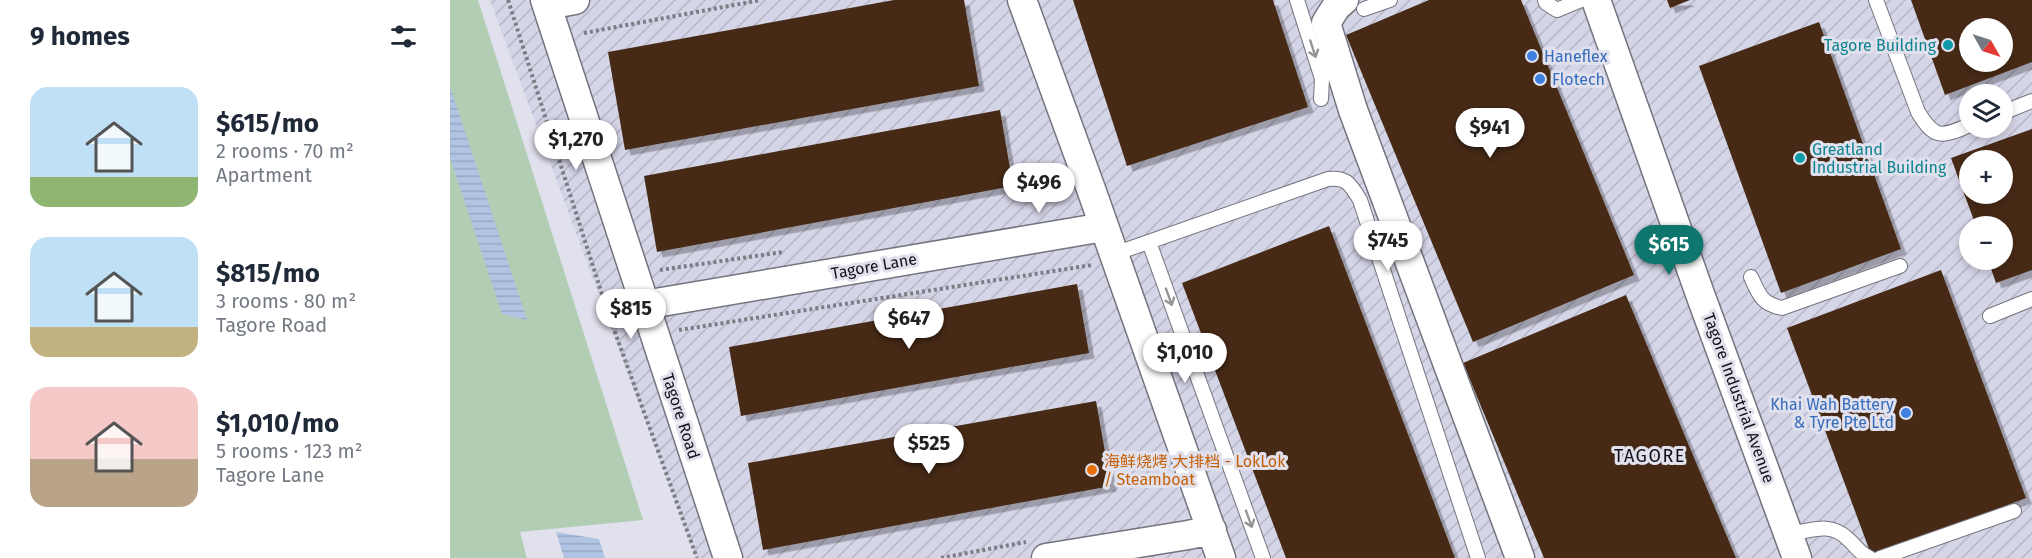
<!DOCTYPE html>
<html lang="en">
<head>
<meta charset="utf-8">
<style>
	:root { --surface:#fff; --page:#f6f6f7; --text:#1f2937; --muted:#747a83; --accent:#0f766e }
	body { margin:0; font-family:"Fira Sans","Noto Sans SC",sans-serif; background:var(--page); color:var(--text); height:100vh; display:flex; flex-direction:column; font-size:22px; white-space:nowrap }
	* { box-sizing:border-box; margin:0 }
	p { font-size:20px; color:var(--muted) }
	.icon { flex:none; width:33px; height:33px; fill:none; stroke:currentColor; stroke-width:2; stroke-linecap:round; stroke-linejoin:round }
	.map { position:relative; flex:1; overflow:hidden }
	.sheet { display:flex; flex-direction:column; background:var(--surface); width:450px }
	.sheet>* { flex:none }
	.needle { width:39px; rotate:129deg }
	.fabs { position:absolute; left:1509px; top:18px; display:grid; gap:12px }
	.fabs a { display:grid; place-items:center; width:54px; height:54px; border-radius:50%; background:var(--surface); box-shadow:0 3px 9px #0003; font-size:30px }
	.price { position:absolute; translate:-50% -51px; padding:0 14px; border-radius:21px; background:#fff; color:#222; font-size:20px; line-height:39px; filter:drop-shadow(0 2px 3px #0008) }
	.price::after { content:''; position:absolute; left:50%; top:36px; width:18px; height:14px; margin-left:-9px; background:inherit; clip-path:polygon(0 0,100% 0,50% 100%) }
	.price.current { background:var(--accent); color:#fff }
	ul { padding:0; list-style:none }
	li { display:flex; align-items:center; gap:18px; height:150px; padding:0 30px }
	li span { display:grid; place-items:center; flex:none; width:168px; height:120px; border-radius:18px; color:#555 }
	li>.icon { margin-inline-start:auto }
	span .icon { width:72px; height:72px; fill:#fffc; stroke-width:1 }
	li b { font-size:26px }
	h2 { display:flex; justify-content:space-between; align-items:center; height:72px; padding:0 30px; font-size:26px }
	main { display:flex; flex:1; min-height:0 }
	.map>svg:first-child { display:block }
	.industrial { fill:url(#industrial-furrows); fill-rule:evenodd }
	.green { fill:#b1ceb4 }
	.water { fill:url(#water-rules) }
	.building { fill:#462c17; fill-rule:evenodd; filter:url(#shadow) }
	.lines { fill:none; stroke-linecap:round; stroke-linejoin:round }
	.lane-casing { stroke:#74747f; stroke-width:16 }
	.street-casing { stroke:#74747f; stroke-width:31 }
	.path { stroke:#7c7c84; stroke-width:4; stroke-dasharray:3 3; stroke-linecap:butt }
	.lane { stroke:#fff; stroke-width:14 }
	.street { stroke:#fff; stroke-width:28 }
	.oneway { stroke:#959597 }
	.culture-dot { fill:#0f9aa8; stroke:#e1e1ed; stroke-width:2 }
	.shop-dot { fill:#3f7fe0; stroke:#e1e1ed; stroke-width:2 }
	.food-dot { fill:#e8710a; stroke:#e1e1ed; stroke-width:2 }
	.labels { text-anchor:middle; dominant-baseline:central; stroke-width:6; stroke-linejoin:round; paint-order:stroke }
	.culture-label { font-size:16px; fill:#0d838f; stroke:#e1e1ed; text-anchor:end }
	.shop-label { font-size:16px; fill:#366cbe; stroke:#e1e1ed; text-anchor:start }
	.street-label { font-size:16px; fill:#131317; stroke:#e1e1ed }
	.food-label { font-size:16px; fill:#c56008; stroke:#e1e1ed; text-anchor:start }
	.neighbourhood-label { font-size:18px; letter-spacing:1.5px; fill:#131317; stroke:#e1e1ed }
</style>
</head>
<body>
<main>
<section class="sheet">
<h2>9 homes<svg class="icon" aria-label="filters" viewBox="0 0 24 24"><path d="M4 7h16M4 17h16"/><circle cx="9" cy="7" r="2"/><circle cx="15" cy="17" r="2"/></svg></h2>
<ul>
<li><span style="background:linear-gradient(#bfe0f5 75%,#8fb573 0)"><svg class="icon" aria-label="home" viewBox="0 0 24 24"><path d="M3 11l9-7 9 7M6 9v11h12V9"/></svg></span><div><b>$615/mo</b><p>2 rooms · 70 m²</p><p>Apartment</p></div></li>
<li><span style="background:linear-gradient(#bfe0f5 75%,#c2b280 0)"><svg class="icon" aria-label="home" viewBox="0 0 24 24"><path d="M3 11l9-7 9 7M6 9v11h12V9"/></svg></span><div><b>$815/mo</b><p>3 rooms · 80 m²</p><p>Tagore Road</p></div></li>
<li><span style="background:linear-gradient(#f6c9c9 60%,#b9a48a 0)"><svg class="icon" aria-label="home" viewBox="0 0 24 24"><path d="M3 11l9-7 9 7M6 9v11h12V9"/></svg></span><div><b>$1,010/mo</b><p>5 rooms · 123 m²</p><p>Tagore Lane</p></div></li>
</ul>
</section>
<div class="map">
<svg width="1582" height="558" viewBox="0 0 1582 558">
	<defs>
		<pattern id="industrial-furrows" width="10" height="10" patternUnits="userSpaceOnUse" patternTransform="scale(1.5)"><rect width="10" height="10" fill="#d5d5e8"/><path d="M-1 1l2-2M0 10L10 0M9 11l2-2" fill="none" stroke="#b6b6c6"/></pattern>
		<pattern id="water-rules" width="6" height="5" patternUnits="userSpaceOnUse" patternTransform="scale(1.5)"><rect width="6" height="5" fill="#b1c4e4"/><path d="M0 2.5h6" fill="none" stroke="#97a8c3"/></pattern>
		<filter id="shadow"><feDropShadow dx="5.5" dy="5.5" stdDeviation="0" flood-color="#0004"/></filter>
	</defs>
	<rect width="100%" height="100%" fill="#e1e1ed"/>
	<path class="industrial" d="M40,0H1582V558H246ZM1520,28H1552V62H1520ZM1520,94H1552V128H1520ZM1520,160H1552V194H1520ZM1520,226H1552V260H1520Z"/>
	<path class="green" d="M0,0H28L193,520L70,532L77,558H0Z"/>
	<path class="water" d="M0,86L77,320L52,314L0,158Z
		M106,532L149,539L155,558H114Z"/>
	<path class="building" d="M444,0H514L529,86L175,150L158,52Z
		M623,0H823L858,107L677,166Z
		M979,0H1071L1184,275L1023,342L896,35Z
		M1217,0H1240L1220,8Z
		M1461,0H1582V62L1495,95ZM1520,28H1552V62H1520Z
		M1369,22L1451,249L1331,293L1249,66Z
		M550,110L563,186L207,252L194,176Z
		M1582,129V270L1546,283L1538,260H1552V226H1526L1501,158ZM1520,160H1552V194H1520Z
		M879,226L1005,558H836L732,283Z
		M1491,270L1576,498L1422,557L1337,328Z
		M627,284L639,353L291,416L279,347Z
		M1176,295L1286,558H1094L1013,363Z
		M646,401L661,486L313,550L298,463Z"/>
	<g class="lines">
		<g class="lane-casing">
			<path id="lane" d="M847,0L872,79L871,99
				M1095,0L1096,3L1107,10L1131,0
				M1426,0L1468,112C1485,140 1491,137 1520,125
				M914,9L940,0
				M1552,113L1582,101
				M699,242L813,558
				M664,254L878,179C897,177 900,184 910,200L1028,558
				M1301,277C1309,295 1312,304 1332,308L1450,266
				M1540,316L1582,299
				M1339,534C1361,531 1380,521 1398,539C1406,546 1410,554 1420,558
				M1430,558L1564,511"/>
		</g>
		<g class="street-casing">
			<path id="street" d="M95,0L278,558
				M572,0L641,189L771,558
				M894,0L886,7L876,23L903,110L1070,558
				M1146,0L1250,294L1347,558
				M97,5L125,0
				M194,305L654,227
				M596,558L738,535L762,530"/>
		</g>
		<path class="path" d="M58,0L158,313L247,558
			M134,33L311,0
			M210,270L333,252
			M229,330L642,265
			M491,558L576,542"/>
		<use href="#lane" class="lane"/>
		<use href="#street" class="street"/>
	</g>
	<defs><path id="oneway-shaft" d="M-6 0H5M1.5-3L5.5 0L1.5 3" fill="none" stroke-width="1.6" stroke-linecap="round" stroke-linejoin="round" transform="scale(1.5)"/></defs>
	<g class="oneway">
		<use href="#oneway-shaft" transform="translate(863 49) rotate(72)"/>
		<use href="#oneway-shaft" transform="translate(719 297) rotate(70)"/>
		<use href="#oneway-shaft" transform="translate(799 519) rotate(70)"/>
	</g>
	<g class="culture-dot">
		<circle cx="1498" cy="45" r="6"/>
		<circle cx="1350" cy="158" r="6"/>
	</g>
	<g class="shop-dot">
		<circle cx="1082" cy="56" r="6"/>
		<circle cx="1090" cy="79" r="6"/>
		<circle cx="1456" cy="413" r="6"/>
	</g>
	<circle class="food-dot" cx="642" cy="470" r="6"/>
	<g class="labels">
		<g class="culture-label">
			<text x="1486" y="45">Tagore Building</text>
			<text x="1362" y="149" text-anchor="start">Greatland<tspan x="1362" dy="18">Industrial Building</tspan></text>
		</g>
		<g class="shop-label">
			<text x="1094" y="56">Haneflex</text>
			<text x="1102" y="79">Flotech</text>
			<text x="1444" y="404" text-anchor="end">Khai Wah Battery<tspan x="1444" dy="18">&amp; Tyre Pte Ltd</tspan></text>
		</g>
		<g class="street-label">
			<text transform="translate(424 266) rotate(-10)">Tagore Lane</text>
			<text transform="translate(1289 398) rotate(70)">Tagore Industrial Avenue</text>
			<text transform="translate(231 416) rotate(72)">Tagore Road</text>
		</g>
		<g class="food-label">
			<text x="654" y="461">海鲜烧烤 大排档 - LokLok<tspan x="654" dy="18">/ Steamboat</tspan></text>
		</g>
		<g class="neighbourhood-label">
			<text x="1200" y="456">TAGORE</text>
		</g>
	</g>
</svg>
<div class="fabs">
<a><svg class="needle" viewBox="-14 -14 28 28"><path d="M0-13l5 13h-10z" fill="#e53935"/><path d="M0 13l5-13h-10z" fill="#747a83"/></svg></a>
<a><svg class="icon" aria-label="layers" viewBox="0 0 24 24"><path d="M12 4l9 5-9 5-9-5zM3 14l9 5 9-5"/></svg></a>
<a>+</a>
<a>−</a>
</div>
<b class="price" style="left:1040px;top:159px">$941</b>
<b class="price" style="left:126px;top:171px">$1,270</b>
<b class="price" style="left:589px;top:214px">$496</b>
<b class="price" style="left:938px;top:272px">$745</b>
<b class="price current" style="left:1219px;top:276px">$615</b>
<b class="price" style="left:181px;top:340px">$815</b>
<b class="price" style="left:459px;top:350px">$647</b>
<b class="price" style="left:735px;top:384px">$1,010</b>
<b class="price" style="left:479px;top:475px">$525</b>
</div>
</main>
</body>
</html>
